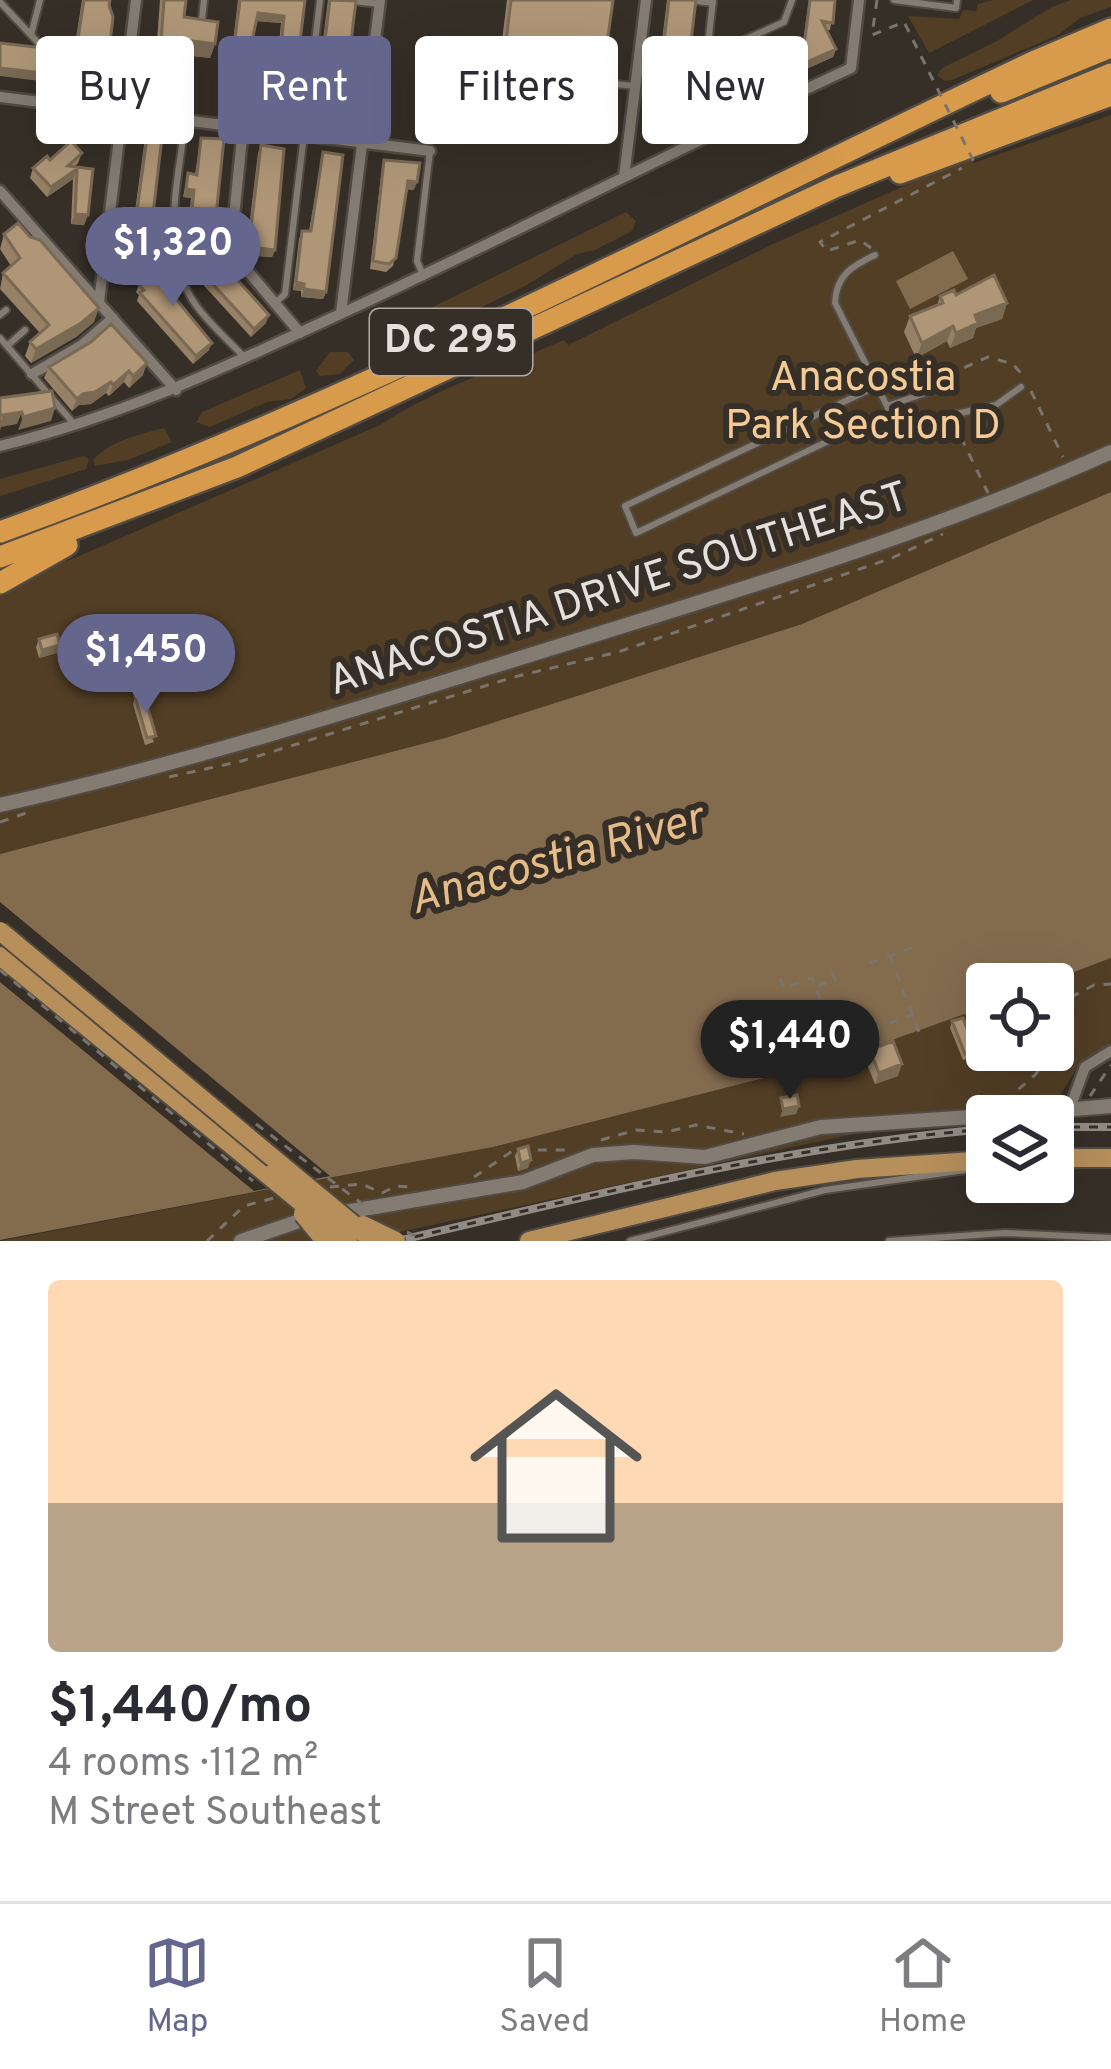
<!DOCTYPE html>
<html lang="en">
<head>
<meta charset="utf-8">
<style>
	:root { --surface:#fff; --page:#f2f2f3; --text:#2b2b33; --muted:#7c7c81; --line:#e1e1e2; --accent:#65668d }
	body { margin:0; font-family:Overpass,sans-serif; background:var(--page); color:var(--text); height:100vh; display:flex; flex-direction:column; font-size:45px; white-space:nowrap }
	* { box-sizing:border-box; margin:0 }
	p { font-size:39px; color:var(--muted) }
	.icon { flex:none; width:66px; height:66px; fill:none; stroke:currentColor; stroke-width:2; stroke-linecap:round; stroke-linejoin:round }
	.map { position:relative; height:1241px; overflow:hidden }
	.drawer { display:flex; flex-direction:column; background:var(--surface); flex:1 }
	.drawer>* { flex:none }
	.guide { position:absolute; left:36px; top:36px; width:1041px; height:108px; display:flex; gap:24px }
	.fabs { position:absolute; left:966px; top:963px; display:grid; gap:24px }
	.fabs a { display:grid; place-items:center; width:108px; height:108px; border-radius:12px; background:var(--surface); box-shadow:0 12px 48px #0002; font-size:60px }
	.price { position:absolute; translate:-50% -102px; padding:0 27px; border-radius:42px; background:var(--accent); color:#fff; font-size:39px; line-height:78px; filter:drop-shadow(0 3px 6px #0008) }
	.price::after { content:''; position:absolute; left:50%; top:72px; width:36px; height:27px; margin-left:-18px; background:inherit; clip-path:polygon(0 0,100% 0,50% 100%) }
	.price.on { background:#222; color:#fff }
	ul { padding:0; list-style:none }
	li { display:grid; align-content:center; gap:24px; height:636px; padding:0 48px }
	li+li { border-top:3px solid var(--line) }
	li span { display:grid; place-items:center; height:372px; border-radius:12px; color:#555 }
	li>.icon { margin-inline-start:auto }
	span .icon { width:216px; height:216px; fill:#fffc; stroke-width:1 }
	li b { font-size:51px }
	.pill { padding:0 42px; border-radius:12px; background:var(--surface); box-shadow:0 12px 48px #0002; font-size:42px; line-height:108px }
	.pill.on { background:var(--accent); color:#fff }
	.dock { display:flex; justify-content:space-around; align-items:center; height:168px; border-top:3px solid var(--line); background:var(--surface); font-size:33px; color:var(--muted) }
	.dock a { display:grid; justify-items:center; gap:6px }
	.dock .on { color:var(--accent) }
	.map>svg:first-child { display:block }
	.green { fill:#523e25 }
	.water { fill:#836b4e }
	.pier { fill:#362f27 }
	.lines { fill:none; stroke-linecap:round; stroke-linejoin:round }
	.service-casing { stroke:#514b44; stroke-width:10 }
	.minor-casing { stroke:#514b44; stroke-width:15 }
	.tertiary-casing { stroke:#514b44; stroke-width:18 }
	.primary-casing { stroke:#514b44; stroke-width:22 }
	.motorway-casing { stroke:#514b44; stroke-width:26 }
	.path { stroke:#7a746d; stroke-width:3; stroke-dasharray:9 9; stroke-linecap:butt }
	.service { stroke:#847c72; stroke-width:6 }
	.minor { stroke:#847c72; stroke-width:10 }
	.tertiary { stroke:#847c72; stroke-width:14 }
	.primary { stroke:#b68f5b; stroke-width:18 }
	.motorway { stroke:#d89b4c; stroke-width:21 }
	.rail-casing { stroke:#918b84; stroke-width:8 }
	.rail { stroke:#362f27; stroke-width:3; stroke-dasharray:9; stroke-linecap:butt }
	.primary-bridge-casing { stroke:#514b44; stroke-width:22; stroke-linecap:butt }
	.path-bridge { stroke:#7a746d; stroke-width:3; stroke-dasharray:9 9; stroke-linecap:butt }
	.primary-bridge { stroke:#b68f5b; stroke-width:18 }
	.wall { fill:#968166 }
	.shaded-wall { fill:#7a6953 }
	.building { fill:#af9677; stroke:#7a6953; stroke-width:3 }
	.labels { text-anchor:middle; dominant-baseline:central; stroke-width:12; stroke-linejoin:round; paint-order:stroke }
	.shield { fill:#362f27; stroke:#b0aba5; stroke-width:3 }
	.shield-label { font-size:39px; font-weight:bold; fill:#e5e0db }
	.park-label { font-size:42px; fill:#f4ca97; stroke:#362f27 }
	.street-label { font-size:42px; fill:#e5e0db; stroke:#362f27 }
	.water-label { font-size:45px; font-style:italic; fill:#e5bb88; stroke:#362f27 }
</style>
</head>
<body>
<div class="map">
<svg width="1111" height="1241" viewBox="0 0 1111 1241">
	<rect width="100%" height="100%" fill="#362f27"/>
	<path class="green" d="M993,0H1033L929,53L908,16L959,19L963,10L976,11L978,4Z
		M1071,0H1111V7L1080,18L1058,35L952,80L945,81L937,75L942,68L995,42L1052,7Z
		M1111,115V492L802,624L445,738L0,854V590L21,577L77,557L380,425C438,387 501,368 564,340L568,345L773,244L970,157L974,163Z
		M626,212L636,221L632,231L595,250L577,254L525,286L391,351L373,354L368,347L380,333Z
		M330,352H348L354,360L340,374L320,376L316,371Z
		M300,370L306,388L291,399L267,402L210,427L196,422L202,412Z
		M164,428L172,442L128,460L95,466L93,460C111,440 139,435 164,428Z
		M83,456L89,459L86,469L0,496V479Z
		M1111,958V1043L1078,1066L1056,1102L854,1134L358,1241H0L493,1147L842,1058L987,1006V1050H1053V984H1043Z"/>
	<path class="water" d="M953,251L968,279L910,309L896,281Z
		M1111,492V958L1043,984H987V1006L842,1058L493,1147L0,1240V854L445,738L802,624Z"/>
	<path class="pier" d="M0,902L330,1176L254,1191L0,982Z"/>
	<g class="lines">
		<g class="service-casing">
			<path id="service" d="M343,0L380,4
				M690,0L713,3
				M894,0L956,8L957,0
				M0,2L76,83L72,106
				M202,19L204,0
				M31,35L40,0
				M706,57L784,22L792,0
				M594,82L635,86
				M185,121C179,182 157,254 198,308C211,325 229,341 244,357
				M702,136L699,125L713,0
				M875,255C852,266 836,275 835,303L887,406L955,383
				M423,275L417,261L430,151
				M275,303L285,294L320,0
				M0,315L6,310
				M0,338L75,425
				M7,346L25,330
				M877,386L625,506L636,533L889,412L887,406
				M956,414L996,405L1021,387
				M630,1241L825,1190L965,1170
				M889,1241L1005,1233L1111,1238"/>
		</g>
		<g class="minor-casing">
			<path id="minor" d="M0,97L430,151
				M243,128L231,246L236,257L300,333
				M624,177L646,0
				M0,191L176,390
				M99,302L136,0
				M341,313L380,0
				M32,374L82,345L113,318
				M0,446C123,416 234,363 349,310C517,232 683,146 851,68L859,0
				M1069,1111L1085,1067L1111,1051"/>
		</g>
		<g class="tertiary-casing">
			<path id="tertiary" d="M0,805C196,761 386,700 578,640C759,584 938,530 1111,452
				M993,1116L1111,1106
				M333,1214L523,1182L593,1155L634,1152L705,1157L821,1127L987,1116
				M241,1241L311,1217"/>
		</g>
		<g class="primary-casing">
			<path id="primary" d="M0,956L268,1175
				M1053,1158H1111
				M529,1241L775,1181L857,1169L987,1160"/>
		</g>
		<g class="motorway-casing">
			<path id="motorway" d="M1001,92L1111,47
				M900,173L1111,95
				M0,532C356,404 691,224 1033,62L1111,29
				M0,557L237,467L835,187L1111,74
				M0,583L67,545"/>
		</g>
		<path class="path" d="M871,248L860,240L827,251L820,242L962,168
			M948,375L988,357L1013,364L1024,377
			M1031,391L1063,457
			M953,421L988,493
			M169,777L242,761L514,677L618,652L892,558L943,534
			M0,822L32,811
			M890,956L919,1032
			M870,963L915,947
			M780,978L784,988L812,978L842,1058
			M818,986L835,980L829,964
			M838,1042L913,1015
			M1053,1049L1073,996L1094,985L1111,984
			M1090,1096L1111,1065
			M1005,1101L1035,1075L1052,1052
			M1014,1101L1034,1099
			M601,1140L636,1130L666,1132L696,1125L744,1134
			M474,1177L514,1150H569
			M330,1187L362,1184L382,1193L396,1186L412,1187
			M207,1241L244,1206L274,1198"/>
		<use href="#service" class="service"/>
		<use href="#minor" class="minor"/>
		<use href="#tertiary" class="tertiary"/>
		<use href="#primary" class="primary"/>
		<use href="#motorway" class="motorway"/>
		<g class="rail-casing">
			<path id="rail" d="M1053,1127H1111
				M397,1241C592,1195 786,1146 987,1129"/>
		</g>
		<use href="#rail" class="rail"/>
		<g class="primary-bridge-casing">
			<path id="primary-bridge" d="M0,931L373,1241
				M268,1175L348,1241
				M303,1214L325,1241
				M363,1225L396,1241"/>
		</g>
		<path class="path-bridge" d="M877,0L872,35L904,22L974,162
			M0,970L253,1181
			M256,1124L373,1212
			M407,1232L420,1238V1241"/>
		<use href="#primary-bridge" class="primary-bridge"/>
	</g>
	<path class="wall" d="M82,0H110L106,78L103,86L84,83L86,64L76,72L59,52L62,44L75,45Z
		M160,0H186L184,17L215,44L210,58L183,55L181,87L148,86L151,69L156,55Z
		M238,0H305L290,109L273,107L281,23L257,21L243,103L226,101Z
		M328,0H353L343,107L340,115L314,111Z
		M507,0H613L599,75L499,65Z
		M667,0H696L678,131H651Z
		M809,0H835L830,30H826L836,49L833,57L717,109L710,95L714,74L736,75L777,55L780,48L803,43Z
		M148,130V257L145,265L130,259V248L145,138Z
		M201,138L214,235L224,265L266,323L251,337L196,277L187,237L191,198L183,197L188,173L195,174Z
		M261,145L275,250L272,257L256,256L252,253L253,245L247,244L258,153Z
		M323,152L326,292L323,299L301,297V291L293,290L299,239L302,231H309Z
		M82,153L78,163L74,167L93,169L88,215L84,225L71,224L73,179L47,197L30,178L33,168L50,160Z
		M384,160L414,190L407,189L393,266L386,272L370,269L382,168Z
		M4,234L94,322L76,337L31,363L25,356L30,342L40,333L0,289L3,273L11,266L0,249Z
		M173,263L170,271L160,280L209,350L193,364L137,301L139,295L136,292L139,285Z
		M956,295L1007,303L1002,319L976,328L973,338L950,348L947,341L916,358L904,332L910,316L937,306L940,296Z
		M91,342L143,375L129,388L124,382L109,396L106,393L91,404L79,405L72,411L44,378L49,367Z
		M39,639L60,645L57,653L39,658L36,647Z
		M135,697L154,742L145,745L133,704Z
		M952,1021L975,1050L973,1057L963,1060L950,1028Z
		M870,1050L898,1076L875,1084L866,1062Z
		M518,1149L528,1168L518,1171L515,1156Z"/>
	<path class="shaded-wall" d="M258,13L284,16L281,23L255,21Z
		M185,40L215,44L210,58L180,54Z
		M836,49L833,57L717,109L720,101Z
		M505,50L605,59L599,75L499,65Z
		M0,68L51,74L48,82L0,76Z
		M154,72L186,74L181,87L148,86Z
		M87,75L106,78L103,86L84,83Z
		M228,93L246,95L243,103L226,101Z
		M276,99L293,101L290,109L273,107Z
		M317,104L343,107L340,115L314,111Z
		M654,123H681L678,131H651Z
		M77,169L73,179L47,197L51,187Z
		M408,181L417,182L414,190L405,189Z
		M186,189L194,190L191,198L183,197Z
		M75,214L88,215L84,225L71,224Z
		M259,248L275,250L272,257L256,256Z
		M296,282L304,284L301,291L293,290Z
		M304,289L326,292L323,299L301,297Z
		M1007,303L1002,319L976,328L973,338L950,348L956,333L975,315Z
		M99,308L94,322L76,337L31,363L36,349Z
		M269,315L266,323L251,337L254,329Z
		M953,326L947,341L916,358L922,343Z
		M212,343L209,350L193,364L196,356Z
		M147,363L143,375L129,388L133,376Z
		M129,371L124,382L109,396L113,385Z
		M111,382L106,393L91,404L79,405L72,411L77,399L83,394Z
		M55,408L51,421L18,430L23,417Z
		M22,412L17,424L1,427L0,431V421L3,415Z
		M60,645L57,653L39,658L42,650Z
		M902,1064L898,1076L875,1084L879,1073Z
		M799,1106L796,1114L780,1117L783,1109Z
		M531,1160L528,1168L518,1171L521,1163Z"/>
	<path class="building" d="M84,0H110L109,5L113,17L106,78L87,75L89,56L79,64L62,44L77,45Z
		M164,0H186L184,17L218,22L215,44L185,40L183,60L187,61L186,74L154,72L156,55L160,56Z
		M240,0H305L293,101L276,99L284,16L258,13L252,41L256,42L246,95L228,93Z
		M330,0L356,1L343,107L317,104Z
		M511,0H613L605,59L505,50Z
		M669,0H696L681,123H654Z
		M810,0H835L833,23L822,21L836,49L720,101L713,87L714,74L732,66L736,75L782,53L780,48L800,38L804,46Z
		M0,43L43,48L54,59L51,74L0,68Z
		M148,130L160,132L162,137L148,257L133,251V240Z
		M201,138L224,139L214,235L224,265L269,315L254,329L199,269L190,229L194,190L186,189L188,173L197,175Z
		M71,141L82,153L68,166L93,169L88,215L75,214L77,169L51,187L33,168L47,156L50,160Z
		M261,145L284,149L275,250L259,248L255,245L256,237L250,236Z
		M323,152L343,155L326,292L304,289V284L296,282L302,231H311Z
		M384,160L420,163L417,182L408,181L396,258L389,264L373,261Z
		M18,223L30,237L40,240L99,308L81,323L36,349L30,342L49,325L3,273L20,258L4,234Z
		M165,255L173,263L158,277L212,343L196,356L140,293L144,290L139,285Z
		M994,275L1007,303L975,315L978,323L956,333L953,326L922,343L910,316L943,303L940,296L954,290L956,295Z
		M111,324L147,363L133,376L129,371L113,385L111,382L95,392L83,394L77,399L49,367L91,342Z
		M52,391L55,408L23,417L22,412L3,415L4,421H0V398Z
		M57,634L60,645L42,650L39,639Z
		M144,695L156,736L147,738L135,697Z
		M963,1018L975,1050L965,1054L952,1021Z
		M893,1041L902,1064L879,1073L870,1050Z
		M797,1095L799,1106L783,1109L781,1098Z
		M528,1146L531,1160L521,1163L518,1149Z"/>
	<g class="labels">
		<rect class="shield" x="370" y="309" width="162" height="66" rx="9"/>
		<g class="shield-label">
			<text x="451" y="342">DC 295</text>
		</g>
		<g class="park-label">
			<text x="863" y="379">Anacostia<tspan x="863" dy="48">Park Section D</tspan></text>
		</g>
		<g class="street-label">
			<text transform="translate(619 591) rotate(-18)">ANACOSTIA DRIVE SOUTHEAST</text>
		</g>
		<g class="water-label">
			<text transform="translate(557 861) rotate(-16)">Anacostia River</text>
		</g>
	</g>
</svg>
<div class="fabs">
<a><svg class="icon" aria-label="locate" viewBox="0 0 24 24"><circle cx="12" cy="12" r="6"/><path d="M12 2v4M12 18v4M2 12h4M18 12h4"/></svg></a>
<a><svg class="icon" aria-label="layers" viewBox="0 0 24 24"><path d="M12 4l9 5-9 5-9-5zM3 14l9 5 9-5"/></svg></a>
</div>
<b class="price" style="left:173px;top:309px">$1,320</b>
<b class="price" style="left:146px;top:716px">$1,450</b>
<b class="price on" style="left:790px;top:1102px">$1,440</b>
<div class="guide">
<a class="pill">Buy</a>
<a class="pill on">Rent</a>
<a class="pill">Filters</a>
<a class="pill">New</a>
</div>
</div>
<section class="drawer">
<ul>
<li><span style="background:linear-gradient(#ffd9b3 60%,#b9a48a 0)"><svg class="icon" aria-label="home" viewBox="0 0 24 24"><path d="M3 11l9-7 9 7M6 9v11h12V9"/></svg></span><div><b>$1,440/mo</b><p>4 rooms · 112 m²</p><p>M Street Southeast</p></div></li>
</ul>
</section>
<nav class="dock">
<a class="on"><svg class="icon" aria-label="map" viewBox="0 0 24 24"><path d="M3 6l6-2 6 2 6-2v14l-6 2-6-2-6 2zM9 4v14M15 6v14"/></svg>Map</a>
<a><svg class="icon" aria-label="saved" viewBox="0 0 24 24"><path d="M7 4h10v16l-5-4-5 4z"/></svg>Saved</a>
<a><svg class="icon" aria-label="home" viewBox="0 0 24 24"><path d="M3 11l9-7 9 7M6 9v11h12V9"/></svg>Home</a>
</nav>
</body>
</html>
